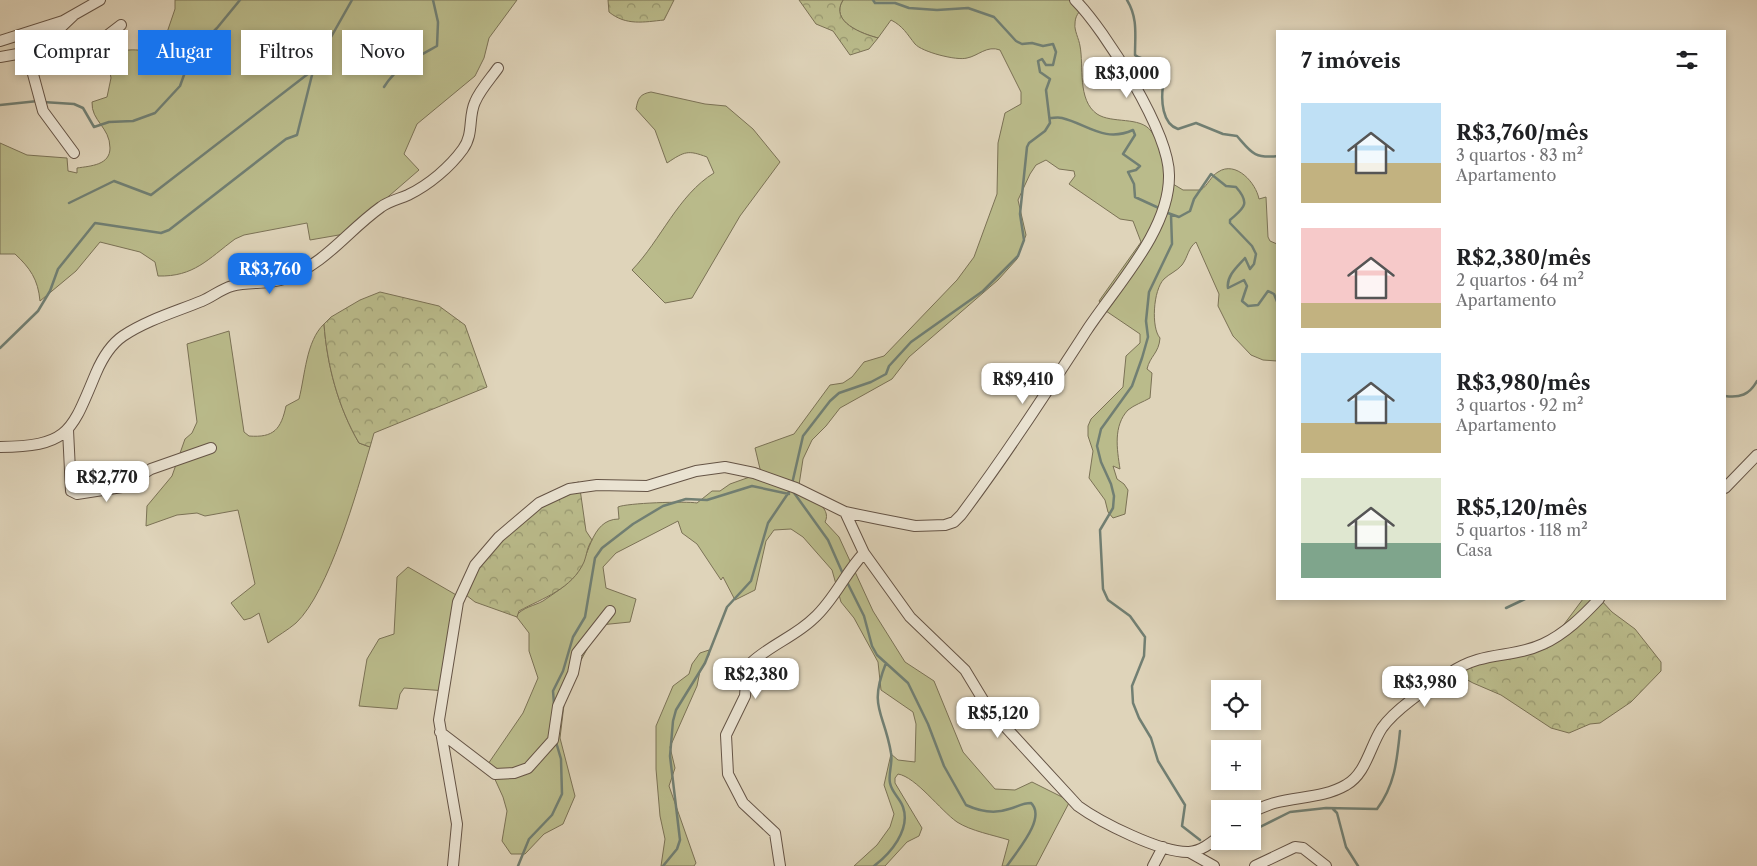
<!DOCTYPE html>
<html lang="pt">
<head>
<meta charset="utf-8">
<style>
	:root { --surface:#fff; --page:#f2f2f2; --text:#202124; --muted:#757577; --accent:#1a73e8 }
	body { margin:0; font-family:"Libre Caslon Text",serif; background:var(--page); color:var(--text); height:100vh; display:flex; flex-direction:column; font-size:19px; white-space:nowrap }
	* { box-sizing:border-box; margin:0 }
	p { font-size:16px; color:var(--muted) }
	.icon { flex:none; width:28px; height:28px; fill:none; stroke:currentColor; stroke-width:2; stroke-linecap:round; stroke-linejoin:round }
	.map { position:relative; flex:1; overflow:hidden }
	.panel { position:absolute; left:1276px; top:30px; width:450px; height:570px; display:flex; flex-direction:column; background:var(--surface); border-radius:0px; box-shadow:0 2px 8px #0003 }
	.panel>* { flex:none }
	.banner { position:absolute; left:15px; top:30px; width:475px; height:45px; display:flex; gap:10px }
	.buttons { position:absolute; left:1211px; top:680px; display:grid; gap:10px }
	.buttons a { display:grid; place-items:center; width:50px; height:50px; border-radius:0px; background:var(--surface); box-shadow:0 2px 8px #0003; font-size:25px }
	.price { position:absolute; translate:-50% -42px; padding:0 11px; border-radius:10px; background:#fff; color:#222; font-size:16px; line-height:32px; filter:drop-shadow(0 1px 2px #0008) }
	.price::after { content:''; position:absolute; left:50%; top:30px; width:15px; height:11px; margin-left:-8px; background:inherit; clip-path:polygon(0 0,100% 0,50% 100%) }
	.price.on { background:var(--accent); color:#fff }
	ul { padding:0; list-style:none }
	li { display:flex; align-items:center; gap:15px; height:125px; padding:0 25px }
	li span { display:grid; place-items:center; flex:none; width:140px; height:100px; border-radius:0px; color:#555 }
	li>.icon { margin-inline-start:auto }
	span .icon { width:60px; height:60px; fill:#fffc; stroke-width:1 }
	li b { font-size:21px }
	h2 { display:flex; justify-content:space-between; align-items:center; height:60px; padding:0 25px; font-size:21px }
	.pill { padding:0 18px; border-radius:0px; background:var(--surface); box-shadow:0 2px 8px #0003; font-size:18px; line-height:45px }
	.pill.on { background:var(--accent); color:#fff }
	.map>svg:first-child { display:block }
	.grass { fill:#babb8b; stroke:#7b7256 }
	.forest { fill:url(#forest-crowns); stroke:#7b7256 }
	.lines { fill:none; stroke-linecap:round; stroke-linejoin:round }
	.stream { stroke:#717f73; stroke-width:2.5 }
	.minor-casing { stroke:#655446; stroke-width:12 }
	.minor { stroke:#eae3d2; stroke-width:10 }
</style>
</head>
<body>
<div class="map">
<svg width="1757" height="866" viewBox="0 0 1757 866">
	<defs>
		<pattern id="forest-crowns" width="20" height="18" patternUnits="userSpaceOnUse" patternTransform="scale(1.25)"><rect width="20" height="18" fill="#babb8b"/><path d="M2 6a3 3 0 1 1 6 0M12 15a3 3 0 1 1 6 0" fill="none" stroke="#989871"/></pattern>
	</defs>
	<rect width="100%" height="100%" fill="#dfd4ba"/>
	<filter id="stains"><feTurbulence type="fractalNoise" baseFrequency=".004" numOctaves="4"/><feColorMatrix values="0 0 0 0 .2 0 0 0 0 .09 0 0 0 0 .02 0 0 0 .5 -.17"/></filter>
	<radialGradient id="worn" r=".72"><stop offset=".6" stop-color="#630" stop-opacity="0"/><stop offset="1" stop-color="#630" stop-opacity=".3"/></radialGradient>
	<path class="grass" d="M175,0H517L489,38L484,58L475,76L417,124L404,154L419,170L382,202L356,232L310,240L307,223L244,235L235,239C208,259 194,277 158,276L155,262L140,252L100,242L76,271L40,301C38,279 30,268 15,254H0V143L27,155L67,158L68,171L77,173V168C91,166 110,165 110,148C110,127 91,121 92,102L107,97L111,78L108,61C122,44 141,51 160,53L175,9Z
		M843,0H1074L1081,10C1077,14 1075,18 1075,24C1074,30 1079,39 1080,46C1084,66 1077,100 1097,114C1112,124 1140,116 1151,131C1162,147 1167,167 1173,184L1183,190H1201C1208,185 1211,176 1218,172C1236,160 1256,183 1259,199L1266,197L1268,237L1270,241L1277,244V361L1263,360L1251,355L1233,336L1218,306L1219,294L1196,242C1188,248 1188,257 1182,265C1177,271 1169,274 1164,279C1153,290 1151,328 1160,338C1159,353 1150,356 1147,369L1152,373L1150,398C1143,402 1134,405 1128,410C1113,426 1117,449 1120,469L1113,466L1117,479L1124,484L1128,490L1125,514L1113,518L1108,512L1105,500L1089,478L1093,451L1088,436V426L1091,419L1123,387L1126,356L1140,343V334L1106,311L1099,301L1141,242L1133,221L1120,219L1069,184L1075,176L1074,171L1059,169L1046,160L1036,165L1030,174L1018,200L1026,235L1017,259L998,280L909,357L892,379L840,408L826,426L812,440L803,459L799,485C807,496 833,507 825,522L839,537L873,611L905,662L934,681L963,752L995,789L1015,790L1032,782L1070,801L1036,866H1002L1009,840C993,835 971,831 957,822C940,810 916,777 898,774L895,778V783L922,828L919,836L907,842L885,866H854L877,845L890,827L894,814L884,785L891,754L898,760L915,762L916,724L913,712L881,690L878,662L854,618L841,602L832,570L803,537L791,529L774,530L766,541L755,590L735,600L723,577L721,580L697,544L682,533L678,521L616,553L603,567L606,588L636,599L630,622L600,625L566,688L560,738L575,796L563,824L544,834L525,854H511L502,841L507,811L503,797L488,764L523,713L538,678L529,651V633L516,616C523,607 534,606 543,601C553,594 566,586 574,577C590,560 589,519 619,519L618,507C626,503 686,501 697,503L712,491H720L730,484L761,473L755,448L794,434L830,385L843,383L852,377L864,362L884,356L957,280L974,257L997,194L998,143L1005,113L1021,104V92L1000,50C987,45 978,56 967,58C957,61 922,52 915,44C907,34 903,26 891,20L878,38C863,34 829,22 843,0Z
		M651,92L705,104L726,106L753,129L780,162L740,216L692,298L665,303L632,270C661,240 678,195 714,173L707,157C688,150 685,151 667,163L655,130L636,109C638,98 640,94 651,92Z
		M324,324C327,365 338,407 359,443L370,447C357,491 329,592 296,623C288,630 277,636 268,643L259,613L251,618L244,620L231,603L255,584L238,510L205,516L197,513L177,515L146,526L147,506L172,476L185,439L192,433L197,422L187,344L229,331L244,432L249,436C274,438 281,429 286,406L299,399C305,376 306,341 324,324Z
		M408,567L458,596L447,691L404,688L400,694L397,709L359,706L367,659L379,639L394,634L397,577Z
		M709,650V655L700,671L697,686L670,747L675,768L669,786L696,863L694,866H661L665,839L660,816L656,769V726L673,686L689,674L692,664L700,653Z"/>
	<path class="forest" d="M608,0H674L664,20C644,22 626,26 609,12Z
		M799,0H843C829,22 863,34 878,38L869,49L850,55L833,31L816,24Z
		M380,292L439,306L465,325L487,387L374,433L370,447L359,443C338,407 327,365 324,324L331,317L360,300Z
		M579,482L586,531L592,540C587,547 587,554 584,562C572,589 543,598 519,611L517,617L475,602L466,595V586L502,531L569,484Z
		M1583,599H1600L1612,612L1635,629L1661,662V671L1631,702L1600,723L1590,724L1569,733L1551,728L1501,695L1473,683L1462,677L1455,664L1526,651L1562,627Z"/>
	<g class="lines">
		<path class="stream" d="M1127,0C1138,18 1135,35 1135,55C1144,63 1158,56 1168,63C1170,71 1164,78 1163,86C1161,100 1162,124 1178,129L1196,123L1223,134L1237,136C1251,152 1254,159 1278,156
			M384,87C396,67 417,57 437,46L438,22L433,0
			M43,102L74,104L83,108L94,127L109,122L133,121L155,113L180,86L192,53L217,28L240,0
			M0,105L38,101
			M1050,118C1054,118 1058,117 1062,118C1087,124 1104,143 1133,130L1135,135L1123,154L1140,166L1136,170L1128,172L1134,184L1135,197L1161,209
			M69,203L114,181L151,195L313,70
			M1165,212L1179,217L1190,211L1194,199L1211,174L1226,186L1236,187C1252,205 1242,209 1230,220V223L1252,246L1256,254L1254,264L1250,269L1245,258C1238,266 1226,276 1228,288L1244,280L1247,286L1242,301L1248,306L1258,305L1268,291L1274,294L1278,304
			M1171,215L1172,244L1149,292L1146,321L1148,337L1142,358L1132,386L1101,429L1097,446L1101,462L1111,484L1114,496L1113,508L1100,530L1103,589L1108,600L1130,616L1145,637L1144,656L1132,686L1133,703L1139,718L1151,738L1158,761L1185,805L1182,826L1200,840
			M0,348L38,311L50,291L58,269L95,223L161,233L169,230L286,139L297,135L312,75L322,53L352,0
			M1725,396C1740,398 1749,395 1757,381
			M792,484L803,436L830,401L839,393L871,382L886,374L889,366L911,342L983,291L1018,256L1024,240L1020,214L1027,147L1029,143L1045,131L1050,123L1046,90L1050,79L1040,72L1038,61L1042,59L1046,65H1053L1056,52L1053,44L1043,46L1032,43L1022,44L1016,41L994,17L968,8L937,10L909,8L895,3H875L873,0
			M792,490L828,540L843,574
			M847,582L864,616L872,646L877,655L908,683L928,724L944,766L966,805C979,811 995,814 1009,809C1017,807 1022,803 1031,803C1047,818 1016,852 1007,866
			M1506,608L1525,599
			M554,704L553,691L563,671L573,637L585,617L595,558L602,548L633,524L663,506L686,499L707,500L752,486L789,494
			M1333,809L1337,813L1346,847L1358,866
			M1252,831L1290,812L1326,808L1377,809C1395,785 1397,760 1400,731
			M1209,848H1214L1227,841
			M518,866L529,839L552,815L562,794L561,759L556,742
			M663,866L677,849L680,840L670,756L673,721L676,710L705,663L727,607L751,581L768,523L791,489
			M874,866C890,854 911,830 903,807C900,798 892,793 890,783C888,773 893,763 891,753C884,711 868,708 886,663"/>
		<g class="minor-casing">
			<path id="minor" d="M73,16L53,35L27,52L43,111L74,153
				M0,41L63,21L100,0
				M0,57L34,51H82L91,48L121,25
				M68,430L71,491L77,494L122,487L151,469L211,448
				M0,447C70,446 71,432 96,373C102,359 110,345 123,336C147,320 175,312 202,301C212,297 221,289 232,286C249,281 268,285 284,279C327,263 346,232 381,207C389,201 399,199 408,195C429,185 450,167 463,149C474,134 468,117 475,102C480,90 491,78 498,68
				M1725,488L1757,455
				M845,512L864,553L910,617L965,670L988,708L1078,806C1100,822 1161,853 1189,852C1201,851 1211,843 1220,836
				M440,732L495,774L514,773L528,768L553,740L558,706L573,673L577,653L610,611
				M1252,813C1280,794 1317,802 1346,785C1366,774 1370,746 1382,728C1396,708 1429,687 1450,673C1484,650 1511,659 1543,644C1565,634 1583,616 1599,599
				M1189,852L1214,866
				M453,866L457,824L439,720L458,602L475,565L499,537L539,503L569,489L597,485L647,486L696,471L725,467L754,473L796,488L845,512L879,519L915,526L945,525L954,522L961,515C1006,455 1046,393 1087,330C1116,286 1170,230 1169,175C1169,132 1105,30 1075,0
				M780,866L775,833L743,803L728,774L726,735L745,696L747,670L751,663C770,645 796,636 814,618C835,599 845,573 864,553
				M1153,866L1163,847
				M1255,866L1295,847L1303,848L1326,866"/>
		</g>
		<use href="#minor" class="minor"/>
	</g>
	<rect width="100%" height="100%" filter="url(#stains)"/>
	<rect width="100%" height="100%" fill="url(#worn)"/>
</svg>
<div class="buttons">
<a><svg class="icon" aria-label="locate" viewBox="0 0 24 24"><circle cx="12" cy="12" r="6"/><path d="M12 2v4M12 18v4M2 12h4M18 12h4"/></svg></a>
<a>+</a>
<a>−</a>
</div>
<b class="price" style="left:1127px;top:99px">R$3,000</b>
<b class="price on" style="left:270px;top:295px">R$3,760</b>
<b class="price" style="left:1023px;top:405px">R$9,410</b>
<b class="price" style="left:107px;top:503px">R$2,770</b>
<b class="price" style="left:756px;top:700px">R$2,380</b>
<b class="price" style="left:1425px;top:708px">R$3,980</b>
<b class="price" style="left:998px;top:739px">R$5,120</b>
<div class="banner">
<a class="pill">Comprar</a>
<a class="pill on">Alugar</a>
<a class="pill">Filtros</a>
<a class="pill">Novo</a>
</div>
<section class="panel">
<h2>7 imóveis<svg class="icon" aria-label="filters" viewBox="0 0 24 24"><path d="M4 7h16M4 17h16"/><circle cx="9" cy="7" r="2"/><circle cx="15" cy="17" r="2"/></svg></h2>
<ul>
<li><span style="background:linear-gradient(#bfe0f5 60%,#c2b280 0)"><svg class="icon" aria-label="home" viewBox="0 0 24 24"><path d="M3 11l9-7 9 7M6 9v11h12V9"/></svg></span><div><b>R$3,760/mês</b><p>3 quartos · 83 m²</p><p>Apartamento</p></div></li>
<li><span style="background:linear-gradient(#f6c9c9 75%,#c2b280 0)"><svg class="icon" aria-label="home" viewBox="0 0 24 24"><path d="M3 11l9-7 9 7M6 9v11h12V9"/></svg></span><div><b>R$2,380/mês</b><p>2 quartos · 64 m²</p><p>Apartamento</p></div></li>
<li><span style="background:linear-gradient(#bfe0f5 70%,#c2b280 0)"><svg class="icon" aria-label="home" viewBox="0 0 24 24"><path d="M3 11l9-7 9 7M6 9v11h12V9"/></svg></span><div><b>R$3,980/mês</b><p>3 quartos · 92 m²</p><p>Apartamento</p></div></li>
<li><span style="background:linear-gradient(#dfe7d0 65%,#7fa58c 0)"><svg class="icon" aria-label="home" viewBox="0 0 24 24"><path d="M3 11l9-7 9 7M6 9v11h12V9"/></svg></span><div><b>R$5,120/mês</b><p>5 quartos · 118 m²</p><p>Casa</p></div></li>
</ul>
</section>
</div>
</body>
</html>
